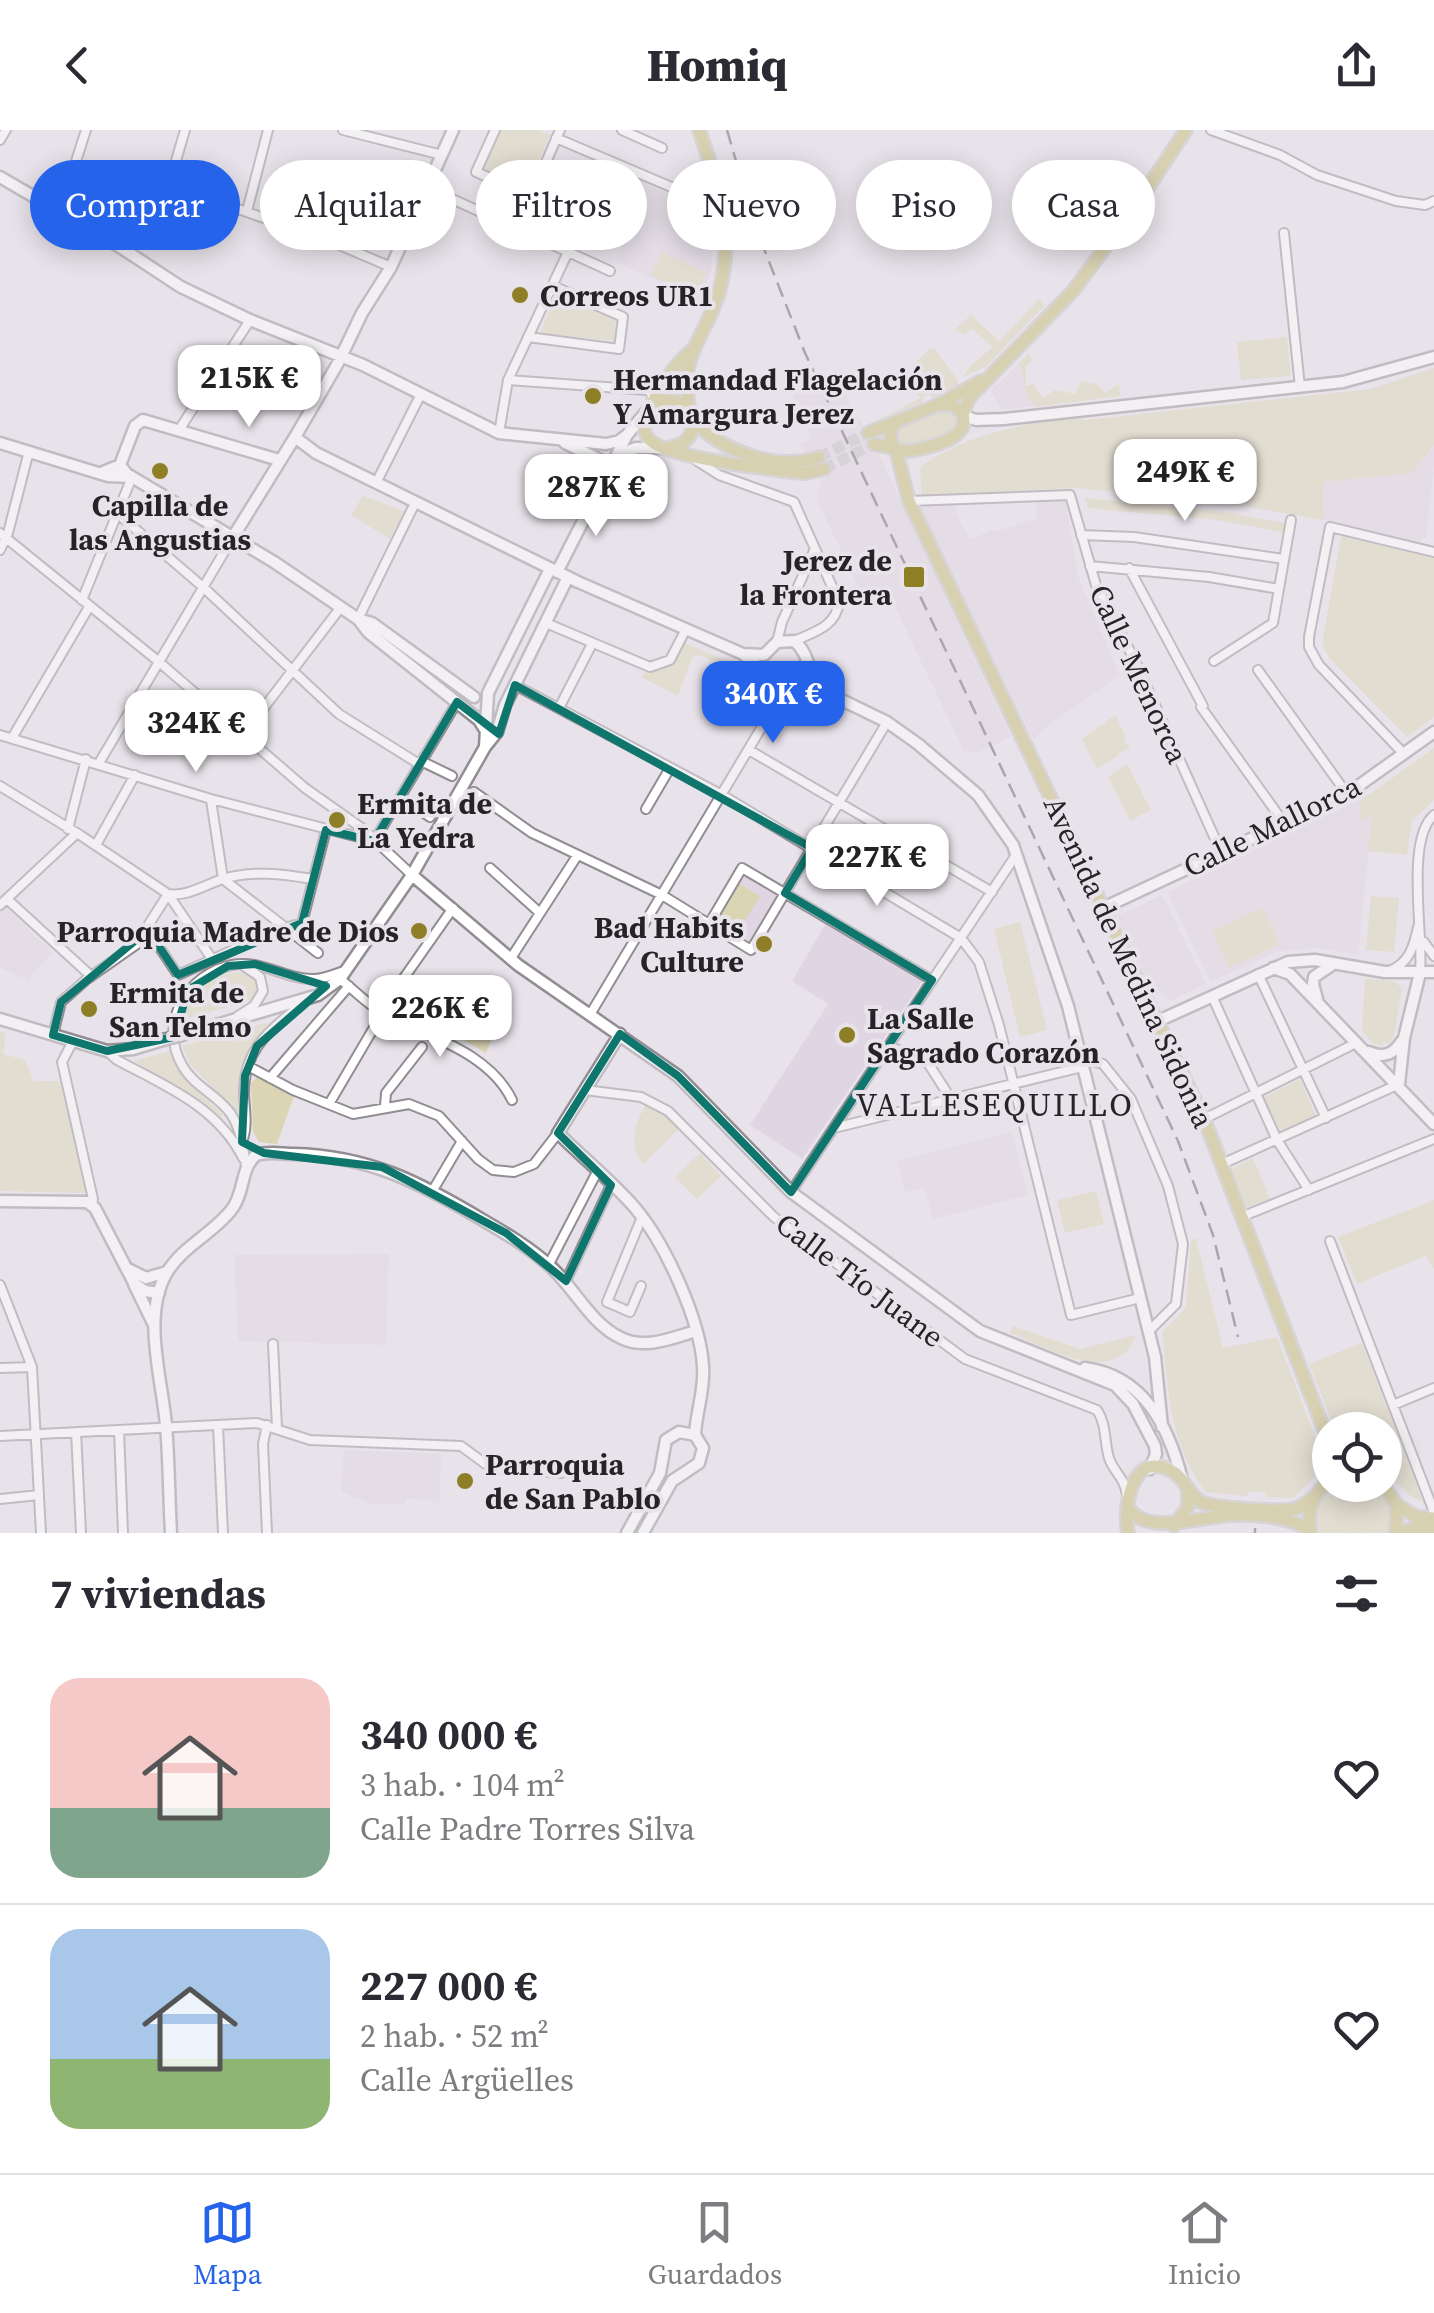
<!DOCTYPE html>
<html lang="es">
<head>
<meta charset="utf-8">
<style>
	:root { --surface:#fff; --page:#f2f2f3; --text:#2b2b33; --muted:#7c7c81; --line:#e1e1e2; --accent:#2563eb }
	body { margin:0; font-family:"Source Serif 4",serif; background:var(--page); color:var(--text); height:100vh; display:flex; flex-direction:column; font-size:38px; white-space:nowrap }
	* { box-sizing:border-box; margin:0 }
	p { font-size:32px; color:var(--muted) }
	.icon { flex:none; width:55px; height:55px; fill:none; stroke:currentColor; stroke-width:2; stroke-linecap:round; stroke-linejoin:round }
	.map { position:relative; height:1403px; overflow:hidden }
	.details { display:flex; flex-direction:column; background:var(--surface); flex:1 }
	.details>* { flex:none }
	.banner { position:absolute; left:30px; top:30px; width:1375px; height:90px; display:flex; gap:20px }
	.fabs { position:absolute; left:1312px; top:1282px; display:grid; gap:20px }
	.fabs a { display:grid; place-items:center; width:90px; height:90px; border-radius:50%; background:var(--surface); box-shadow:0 5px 25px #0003; font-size:50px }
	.price { position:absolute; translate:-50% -85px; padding:0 22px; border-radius:20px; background:#fff; color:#222; font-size:32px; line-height:65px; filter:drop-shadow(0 2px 5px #0008) }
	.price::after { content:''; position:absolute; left:50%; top:60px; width:30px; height:22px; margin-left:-15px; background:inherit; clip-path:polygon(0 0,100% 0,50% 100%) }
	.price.on { background:var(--accent); color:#fff }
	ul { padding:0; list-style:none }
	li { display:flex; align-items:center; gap:30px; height:250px; padding:0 50px }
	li+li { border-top:2px solid var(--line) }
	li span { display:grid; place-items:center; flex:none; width:280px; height:200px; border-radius:30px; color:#555 }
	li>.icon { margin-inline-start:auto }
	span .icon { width:120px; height:120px; fill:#fffc; stroke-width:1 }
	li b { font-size:42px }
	h2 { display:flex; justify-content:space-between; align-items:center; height:120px; padding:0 50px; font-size:42px }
	.chip { padding:0 35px; border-radius:45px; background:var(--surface); box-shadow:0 5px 25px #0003; font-size:35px; line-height:90px }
	.chip.on { background:var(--accent); color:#fff }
	header { display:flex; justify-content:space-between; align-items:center; height:130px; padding:0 50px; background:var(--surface); font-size:45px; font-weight:800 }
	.menu { display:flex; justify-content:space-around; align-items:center; height:140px; border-top:2px solid var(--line); background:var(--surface); font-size:28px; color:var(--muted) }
	.menu a { display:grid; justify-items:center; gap:5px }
	.menu .on { color:var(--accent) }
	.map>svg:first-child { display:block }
	.built { fill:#e0d6e3 }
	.green { fill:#dbd5b4 }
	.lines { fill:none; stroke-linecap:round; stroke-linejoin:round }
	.primary-tunnel { stroke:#c1bdc3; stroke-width:11; stroke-dasharray:11 5.5; stroke-linecap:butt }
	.street-casing { stroke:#928d93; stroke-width:12 }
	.secondary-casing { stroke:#928d93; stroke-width:15 }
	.primary-casing { stroke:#c2c1c2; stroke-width:16 }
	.street { stroke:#fff; stroke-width:8 }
	.secondary { stroke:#fff; stroke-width:10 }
	.primary { stroke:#c6bb6e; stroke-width:11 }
	.rail { stroke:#605d61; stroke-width:2.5; stroke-dasharray:15 8; stroke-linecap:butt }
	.secondary-bridge-casing { stroke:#928d93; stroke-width:15; stroke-linecap:butt }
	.secondary-bridge { stroke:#fff; stroke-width:10 }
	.marked { fill:none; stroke:#0f766e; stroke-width:8; stroke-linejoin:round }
	.poi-dot { fill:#8e7e25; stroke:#e8e3ea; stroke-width:4 }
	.labels { text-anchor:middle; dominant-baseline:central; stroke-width:8; stroke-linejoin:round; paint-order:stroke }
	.poi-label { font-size:30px; font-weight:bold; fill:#252326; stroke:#e8e3ea; text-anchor:start }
	.street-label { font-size:30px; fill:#252326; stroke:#e8e3ea }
	.neighbourhood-label { font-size:32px; letter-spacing:2.5px; fill:#252326; stroke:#e8e3ea }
</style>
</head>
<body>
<header><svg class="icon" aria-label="back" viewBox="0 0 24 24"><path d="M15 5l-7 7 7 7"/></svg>Homiq<svg class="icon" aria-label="share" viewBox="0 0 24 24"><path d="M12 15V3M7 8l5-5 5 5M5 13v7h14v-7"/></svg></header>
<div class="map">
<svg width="1434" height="1403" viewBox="0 0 1434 1403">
	<rect width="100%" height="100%" fill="#e8e3ea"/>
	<path class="built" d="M690,35L700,40L713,95L711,144L699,169L615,132L622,116L618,105L609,101L630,46L675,67Z
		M1020,232L1026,263L1034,276L1001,280L991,260Z
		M833,243L879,324L1011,607L976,623L964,621L895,477L887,478L885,474L871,481L868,477L816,368L821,350L828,346L815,319L805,323L800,314L811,309L791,260Z
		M1434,304V337L1426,408H1421V412L1323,390V352L1413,343L1434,316Z
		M1036,368L1065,369L1079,449L1120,546L1050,594L1033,609L920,380L923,376L955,374L956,383L970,410L993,399L995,402L1037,388Z
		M1375,662L1358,825L1316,818L1276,822L1211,852L1167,762Z
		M743,744L778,765L750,813L714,792Z
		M1162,765L1206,854L1170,871L1148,850L1117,786Z
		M5,776L52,822L28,850L0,838V781Z
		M826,793L923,850L802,1029L750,995L828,874L792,851Z
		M1012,1002L1028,1065L933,1089L925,1059L905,1062L897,1031Z
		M389,1124L386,1215L238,1211L234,1125Z
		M344,1320L442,1324L439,1374L436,1370L406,1369L405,1375L372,1374L341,1362Z"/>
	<path class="green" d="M499,0H538L550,5L526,60L483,41L482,37Z
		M661,122L706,143L696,165L651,145Z
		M557,162L616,187L615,211L540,203Z
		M1039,169L1045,175L986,237L963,247L971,235L993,217L972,199L964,205L955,199L971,185L999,211Z
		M1287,207L1291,246L1241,250L1237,212Z
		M934,218L958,250V256L933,268L929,264L923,267V272L878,290L920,268L911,255L923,243L914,234L928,220Z
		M1029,223L1032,230L1026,237V256L1033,254L1043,268L1055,260L1076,264L1081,251L1097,254L1105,263L1119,254L1120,266L1035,277L1026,263L1020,232Z
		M1434,238V315L1413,343L1323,352V390L1226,373L1077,358L922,365L920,338L927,332C973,303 1027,292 1080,288L1085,290L1371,259Z
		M943,280H952L958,288L953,302L908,319L897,313L896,305L902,297Z
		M363,366L404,381L390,409L351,385Z
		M1085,368L1217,381L1285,393L1283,402L1216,390L1088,378Z
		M1341,406L1434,428V587L1407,607L1330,529L1322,515Z
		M683,512L729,532L726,536L699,525L693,526L678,566L641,547L648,540C668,538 675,529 683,512Z
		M1116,585L1126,608L1124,610L1130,617L1121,623L1119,621V625L1097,639L1094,633L1096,631H1093L1082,609L1103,594L1106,596L1105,592Z
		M1434,618V670L1412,691L1407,725L1368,721L1372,686L1360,692V671Z
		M1127,634L1151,680L1130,691L1108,647Z
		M738,753L760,766L740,799L718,786Z
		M1371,766L1399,768L1394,822L1366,820Z
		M1263,778L1280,814L1229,838L1212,801Z
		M1020,792L1047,900L1020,907L994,799Z
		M237,842L251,846L256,851V864L250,871L181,890C189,862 208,845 237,842Z
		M1365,848L1396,852L1402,859L1394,905L1389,914L1382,912L1383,916L1374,914L1362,901Z
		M451,873L496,898L486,923L437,895Z
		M270,892C244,920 240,949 240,986L190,934L182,916Z
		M0,901L6,903L3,924L25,930L34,951H64L88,1063L0,1061Z
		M169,921C180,949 204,963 223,985L221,988L190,964L134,931Z
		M257,947L294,966L277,1014L259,1012L253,1002L251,953Z
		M1300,949L1316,986L1280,1002L1264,967Z
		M647,973L681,997L643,1034C627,1014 635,992 647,973Z
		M700,1023L721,1046L697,1069L675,1047Z
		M1253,1028L1270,1069L1247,1077L1232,1038Z
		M1096,1061L1104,1094L1065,1103L1057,1070Z
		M1434,1070V1139L1426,1126L1357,1154L1338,1107Z
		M1196,1108L1223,1218L1277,1207L1322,1325L1323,1337L1294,1368L1267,1367L1264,1362H1248V1366L1206,1362C1168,1313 1169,1260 1162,1202L1186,1178L1191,1110Z
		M1013,1196L1080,1219L1136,1205C1117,1260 1044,1216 1010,1203Z
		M1362,1213L1423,1372L1410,1366L1385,1339V1300H1335L1309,1234Z
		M1337,1355C1347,1355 1361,1353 1370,1355C1390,1360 1394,1387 1388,1403H1320C1314,1383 1319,1366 1337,1355Z"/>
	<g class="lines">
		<path class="primary-tunnel" d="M819,327L868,303
			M824,339L874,314"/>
		<g class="street-casing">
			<path id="street" d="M343,0L442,25
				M495,0L476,42L531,66
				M622,0L662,18
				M1211,0L1280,25L1317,45L1396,71L1425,75L1434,71
				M556,8L676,59
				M0,10L6,0
				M543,39L610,69
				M169,55L330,111L391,137
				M428,58L610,141
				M530,68L597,98L624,37
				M60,81L86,0
				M247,81L268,0
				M70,87L87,71L127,69L163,75L185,0
				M517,99L560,0
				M1284,103L1300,257
				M528,207L619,219L623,187L553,156
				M508,250L647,260L652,263V269
				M179,300L250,190
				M499,303L508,250L568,122
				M694,329L719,345L794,372L839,472C836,497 814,502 794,511
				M376,353L421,264
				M909,371L1070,365L1096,455L1137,535L1221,722
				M118,384L203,457L339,584L419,634
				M0,403L158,531L305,658L363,699L412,745
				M1081,405L1134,407L1284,429
				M0,420L8,403L29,321
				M1090,436L1209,447L1279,459
				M1129,438L1203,576
				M82,470L132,347
				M358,489L415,373
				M546,493L650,537L670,530L686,499
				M777,512L782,492L814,421
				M1214,531L1273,493L1291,390
				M1258,540L1347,664
				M515,555L722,665L961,808L979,832L999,895L1071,1185L1140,1168
				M1201,577L1284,693
				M559,578L592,514
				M0,605L211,669L374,711
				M243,605L341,477
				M12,608L89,477
				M749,620L992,762
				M1404,624L1319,535L1309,517V507L1330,397L1434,422
				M421,631L452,646
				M99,633L233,407
				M0,656L80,705L168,764C187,767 204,755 223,749C253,740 282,744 313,749
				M474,662L532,703L662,765L751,820L887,592
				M401,667L430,687
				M211,670L223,749
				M646,679L670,638
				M68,699L86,629
				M374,711L457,572
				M96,715L135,645
				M490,738L540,783
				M223,749L318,823
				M7,769L91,846
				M0,775L77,703
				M709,794L742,738L932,850
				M148,800L178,845L275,801L302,793L326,700
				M1424,812L1434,826
				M511,828L577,726
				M1389,841C1409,834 1414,816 1418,797
				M1420,843C1424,805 1405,709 1434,685
				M1258,844L1326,988
				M340,849C354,860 368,875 383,883C427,906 489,922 512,970
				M1212,866L1277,1010L1309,1060
				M591,883L791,548
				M238,886L254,876L263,861L260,847L244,836
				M411,895C418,880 435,880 443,868
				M53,905L61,872L87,849L147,807L149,794L168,764L212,829
				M73,911L62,932L93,1069L92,1075
				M889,916L928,933L951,969
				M107,921L117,930C164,955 218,977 243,1028
				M1081,932L1090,930L1103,934L1131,969L1168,1056L1183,1114L1176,1174L1149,1201
				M248,936L293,960L353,984L409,974L439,986L478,1029L493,1040L514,1042L534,1034L558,1003
				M270,948L349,856
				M585,960L641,967L668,981L774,1087L965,1229L1097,1280C1107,1295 1104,1312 1109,1328C1114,1343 1124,1346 1127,1365
				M329,974L379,889L380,882L453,778
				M385,976L386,963L422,917
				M1204,989L1356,913
				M834,998L1082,937
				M242,1012C248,996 245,982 244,966C243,916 272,900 305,871
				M1222,1034L1399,954
				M246,1036C243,1017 241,1000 231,984C218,965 193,956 182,935C158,893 187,844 232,835C261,829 286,850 314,849C325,849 334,844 344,841
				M433,1060L462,1011
				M791,1062L1016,725
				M1241,1087L1434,1009
				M1330,1111L1434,1382
				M549,1134L597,1042
				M566,1151L611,1055
				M0,1155L32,1237L41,1403
				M641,1156L630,1182L607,1172L642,1087
				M273,1214L277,1298
				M0,1238L32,1237
				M1393,1275L1434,1258
				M218,1295L223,1403
				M119,1300L123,1403
				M76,1302L81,1403
				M0,1306L257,1293L310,1310L461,1316L491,1338L561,1343
				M0,1369L39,1365
				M267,1403L263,1314L267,1295"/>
		</g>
		<g class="secondary-casing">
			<path id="secondary" d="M0,47L120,117L181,157L250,190L363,235L499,303L606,314L619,311L627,305
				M964,286L976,290L1004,289L1343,252L1434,227
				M295,307L316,323L578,452L743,524L764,525L777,512L794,511C809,522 808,542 818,558
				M0,313L108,346L132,347
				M565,313L611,335
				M618,325L636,318H662
				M120,335L127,344L274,432L358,489L372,493L474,567
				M103,342L120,335L135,296L143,290L279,330
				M233,407L295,307L338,233L362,183L391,137L453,0
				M557,442L627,305L646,282
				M358,489L368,502L479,590L484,598
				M743,524L754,534L819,559L887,592L918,614L978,665L1013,715L1068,876L1155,1227L1162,1297
				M485,617L488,563L550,439
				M412,745L518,835L678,946L791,1062L980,1201L1115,1255L1133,1274L1155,1316L1156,1324L1150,1339
				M1103,778L1347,664L1434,602
				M1273,838L1290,844L1434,994
				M1317,869L1313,854L1314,847L1333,834
				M0,889L107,921L133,919L163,910
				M1158,891L1288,832L1315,830L1385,842H1434
				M620,904L558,1003C584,1029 613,1052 636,1079C666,1115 700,1190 703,1236C705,1260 696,1282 695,1305
				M182,905L318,865L340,849L412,745L485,617L497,602L505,575L568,447
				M1369,922C1383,928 1393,925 1401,912
				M1399,954L1404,908L1420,843
				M0,1071L87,1072L95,1078L134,1153L145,1161L159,1163
				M128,1139L146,1148L167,1142
				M134,1154L153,1193
				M1085,1238C1144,1246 1168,1295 1182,1349
				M171,1403C169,1367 169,1331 166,1295C162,1249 142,1187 166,1144C182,1116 213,1104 232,1079C245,1062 240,1039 256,1025C269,1021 282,1024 294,1024C369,1026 419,1052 481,1089C505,1103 531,1118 551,1137C575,1159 591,1194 621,1208C645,1220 672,1208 696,1201
				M627,1403L660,1343L666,1310L679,1302L695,1305L703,1318L699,1333L672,1351L643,1403"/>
		</g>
		<g class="primary-casing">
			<path id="primary" d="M691,221C675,234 664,253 653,271C647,283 639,295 648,308C662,328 765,338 793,342L805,343L824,339
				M652,276C691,252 713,313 667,318
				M690,281C677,227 703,212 718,165C736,108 718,54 699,0
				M963,284L969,268L1073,161L1135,77L1186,0
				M693,289C720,321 777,342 819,327
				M896,292C889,302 888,310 896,320C910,324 951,313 960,301C965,295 964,291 963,284L953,275H938
				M868,303L938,275L981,251
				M874,314L894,318
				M896,320L909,371L1204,989L1330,1315
				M1383,1355L1397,1375L1396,1403
				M1397,1375L1417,1387L1434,1388
				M1129,1379C1147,1403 1190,1390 1221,1386C1244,1383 1295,1385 1311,1403
				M1174,1396L1188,1377V1360
				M1128,1403C1123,1374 1133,1316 1175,1343C1186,1351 1189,1365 1201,1372C1215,1378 1279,1382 1294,1379C1302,1377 1308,1372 1314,1367
				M1311,1403C1306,1381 1312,1364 1330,1351
				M1399,1403L1417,1397L1434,1398"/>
		</g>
		<use href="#street" class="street"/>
		<use href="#secondary" class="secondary"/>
		<use href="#primary" class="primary"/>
		<path class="rail" d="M727,0L755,96L805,223L1178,1011L1213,1105L1238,1207
			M1255,1403V1398"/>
		<g class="secondary-bridge-casing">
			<path id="secondary-bridge" d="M163,910L182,905"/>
		</g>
		<use href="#secondary-bridge" class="secondary-bridge"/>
	</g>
	<path d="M0 0H1434V1403H0ZM515,555L812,718L785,763L932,850L791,1062L678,946L620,904L558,1003L611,1055L566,1151L506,1103L382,1037L264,1023L242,1012L245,946L257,916L326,856L255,834L228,836L188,860L174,907L107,921L53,905L61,872L148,800L178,845L302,793L326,700L374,711L457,572L499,604Z" fill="#e8e3ea" fill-opacity=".55" fill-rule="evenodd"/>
	<path class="marked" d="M515,555L812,718L785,763L932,850L791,1062L678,946L620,904L558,1003L611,1055L566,1151L506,1103L382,1037L264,1023L242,1012L245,946L257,916L326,856L255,834L228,836L188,860L174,907L107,921L53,905L61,872L148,800L178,845L302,793L326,700L374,711L457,572L499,604Z"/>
	<g class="poi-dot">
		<circle cx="520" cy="165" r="10"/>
		<circle cx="593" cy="266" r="10"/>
		<circle cx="160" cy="341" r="10"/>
		<rect x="902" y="435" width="24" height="24" rx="5"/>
		<circle cx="337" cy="690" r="10"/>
		<circle cx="419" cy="801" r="10"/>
		<circle cx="764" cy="814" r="10"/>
		<circle cx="89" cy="879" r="10"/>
		<circle cx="847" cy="905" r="10"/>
		<circle cx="465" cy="1351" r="10"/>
	</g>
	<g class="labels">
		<g class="poi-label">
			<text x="540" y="165">Correos UR1</text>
			<text x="613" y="249">Hermandad Flagelación<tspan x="613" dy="34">Y Amargura Jerez</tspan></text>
			<text x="160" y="375" text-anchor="middle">Capilla de<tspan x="160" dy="34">las Angustias</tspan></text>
			<text x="892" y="430" text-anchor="end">Jerez de<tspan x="892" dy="34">la Frontera</tspan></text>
			<text x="357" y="673">Ermita de<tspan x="357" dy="34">La Yedra</tspan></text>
			<text x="744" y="797" text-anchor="end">Bad Habits<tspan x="744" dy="34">Culture</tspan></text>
			<text x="399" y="801" text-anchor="end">Parroquia Madre de Dios</text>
			<text x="109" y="862">Ermita de<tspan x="109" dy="34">San Telmo</tspan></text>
			<text x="867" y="888">La Salle<tspan x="867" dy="34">Sagrado Corazón</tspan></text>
			<text x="485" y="1334">Parroquia<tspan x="485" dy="34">de San Pablo</tspan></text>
		</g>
		<g class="street-label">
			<text transform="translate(1139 544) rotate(65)">Calle Menorca</text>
			<text transform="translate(1272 696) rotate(-26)">Calle Mallorca</text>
			<text transform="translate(1129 832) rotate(65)">Avenida de Medina Sidonia</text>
			<text transform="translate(860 1150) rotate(37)">Calle Tío Juane</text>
		</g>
		<g class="neighbourhood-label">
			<text x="995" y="975">VALLESEQUILLO</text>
		</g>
	</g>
</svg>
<div class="fabs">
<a><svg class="icon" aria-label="locate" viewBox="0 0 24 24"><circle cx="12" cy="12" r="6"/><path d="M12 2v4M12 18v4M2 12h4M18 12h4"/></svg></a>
</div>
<b class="price" style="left:249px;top:300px">215K €</b>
<b class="price" style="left:1185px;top:394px">249K €</b>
<b class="price" style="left:596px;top:409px">287K €</b>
<b class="price on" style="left:773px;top:616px">340K €</b>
<b class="price" style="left:196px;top:645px">324K €</b>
<b class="price" style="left:877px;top:779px">227K €</b>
<b class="price" style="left:440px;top:930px">226K €</b>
<div class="banner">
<a class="chip on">Comprar</a>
<a class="chip">Alquilar</a>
<a class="chip">Filtros</a>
<a class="chip">Nuevo</a>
<a class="chip">Piso</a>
<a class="chip">Casa</a>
</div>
</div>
<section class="details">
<h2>7 viviendas<svg class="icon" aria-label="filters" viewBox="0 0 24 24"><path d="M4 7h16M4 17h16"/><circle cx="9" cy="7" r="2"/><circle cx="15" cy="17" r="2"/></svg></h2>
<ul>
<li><span style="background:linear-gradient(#f6c9c9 65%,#7fa58c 0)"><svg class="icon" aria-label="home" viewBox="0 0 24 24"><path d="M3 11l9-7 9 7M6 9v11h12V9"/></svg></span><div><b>340 000 €</b><p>3 hab. · 104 m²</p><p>Calle Padre Torres Silva</p></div><svg class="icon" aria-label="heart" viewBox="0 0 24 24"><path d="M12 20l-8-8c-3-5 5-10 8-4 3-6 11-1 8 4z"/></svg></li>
<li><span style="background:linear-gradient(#a9c7e8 65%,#8fb573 0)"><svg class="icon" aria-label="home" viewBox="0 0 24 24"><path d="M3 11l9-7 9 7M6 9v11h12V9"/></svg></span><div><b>227 000 €</b><p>2 hab. · 52 m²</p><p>Calle Argüelles</p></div><svg class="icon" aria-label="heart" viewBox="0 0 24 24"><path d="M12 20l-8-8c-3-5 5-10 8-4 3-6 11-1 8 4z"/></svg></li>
</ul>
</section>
<nav class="menu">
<a class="on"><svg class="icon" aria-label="map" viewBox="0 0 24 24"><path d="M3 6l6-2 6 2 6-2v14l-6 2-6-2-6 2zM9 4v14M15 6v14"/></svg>Mapa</a>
<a><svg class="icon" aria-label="saved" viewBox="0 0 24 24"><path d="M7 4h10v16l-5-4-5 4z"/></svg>Guardados</a>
<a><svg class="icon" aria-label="home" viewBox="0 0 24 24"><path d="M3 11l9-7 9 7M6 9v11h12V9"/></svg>Inicio</a>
</nav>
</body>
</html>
